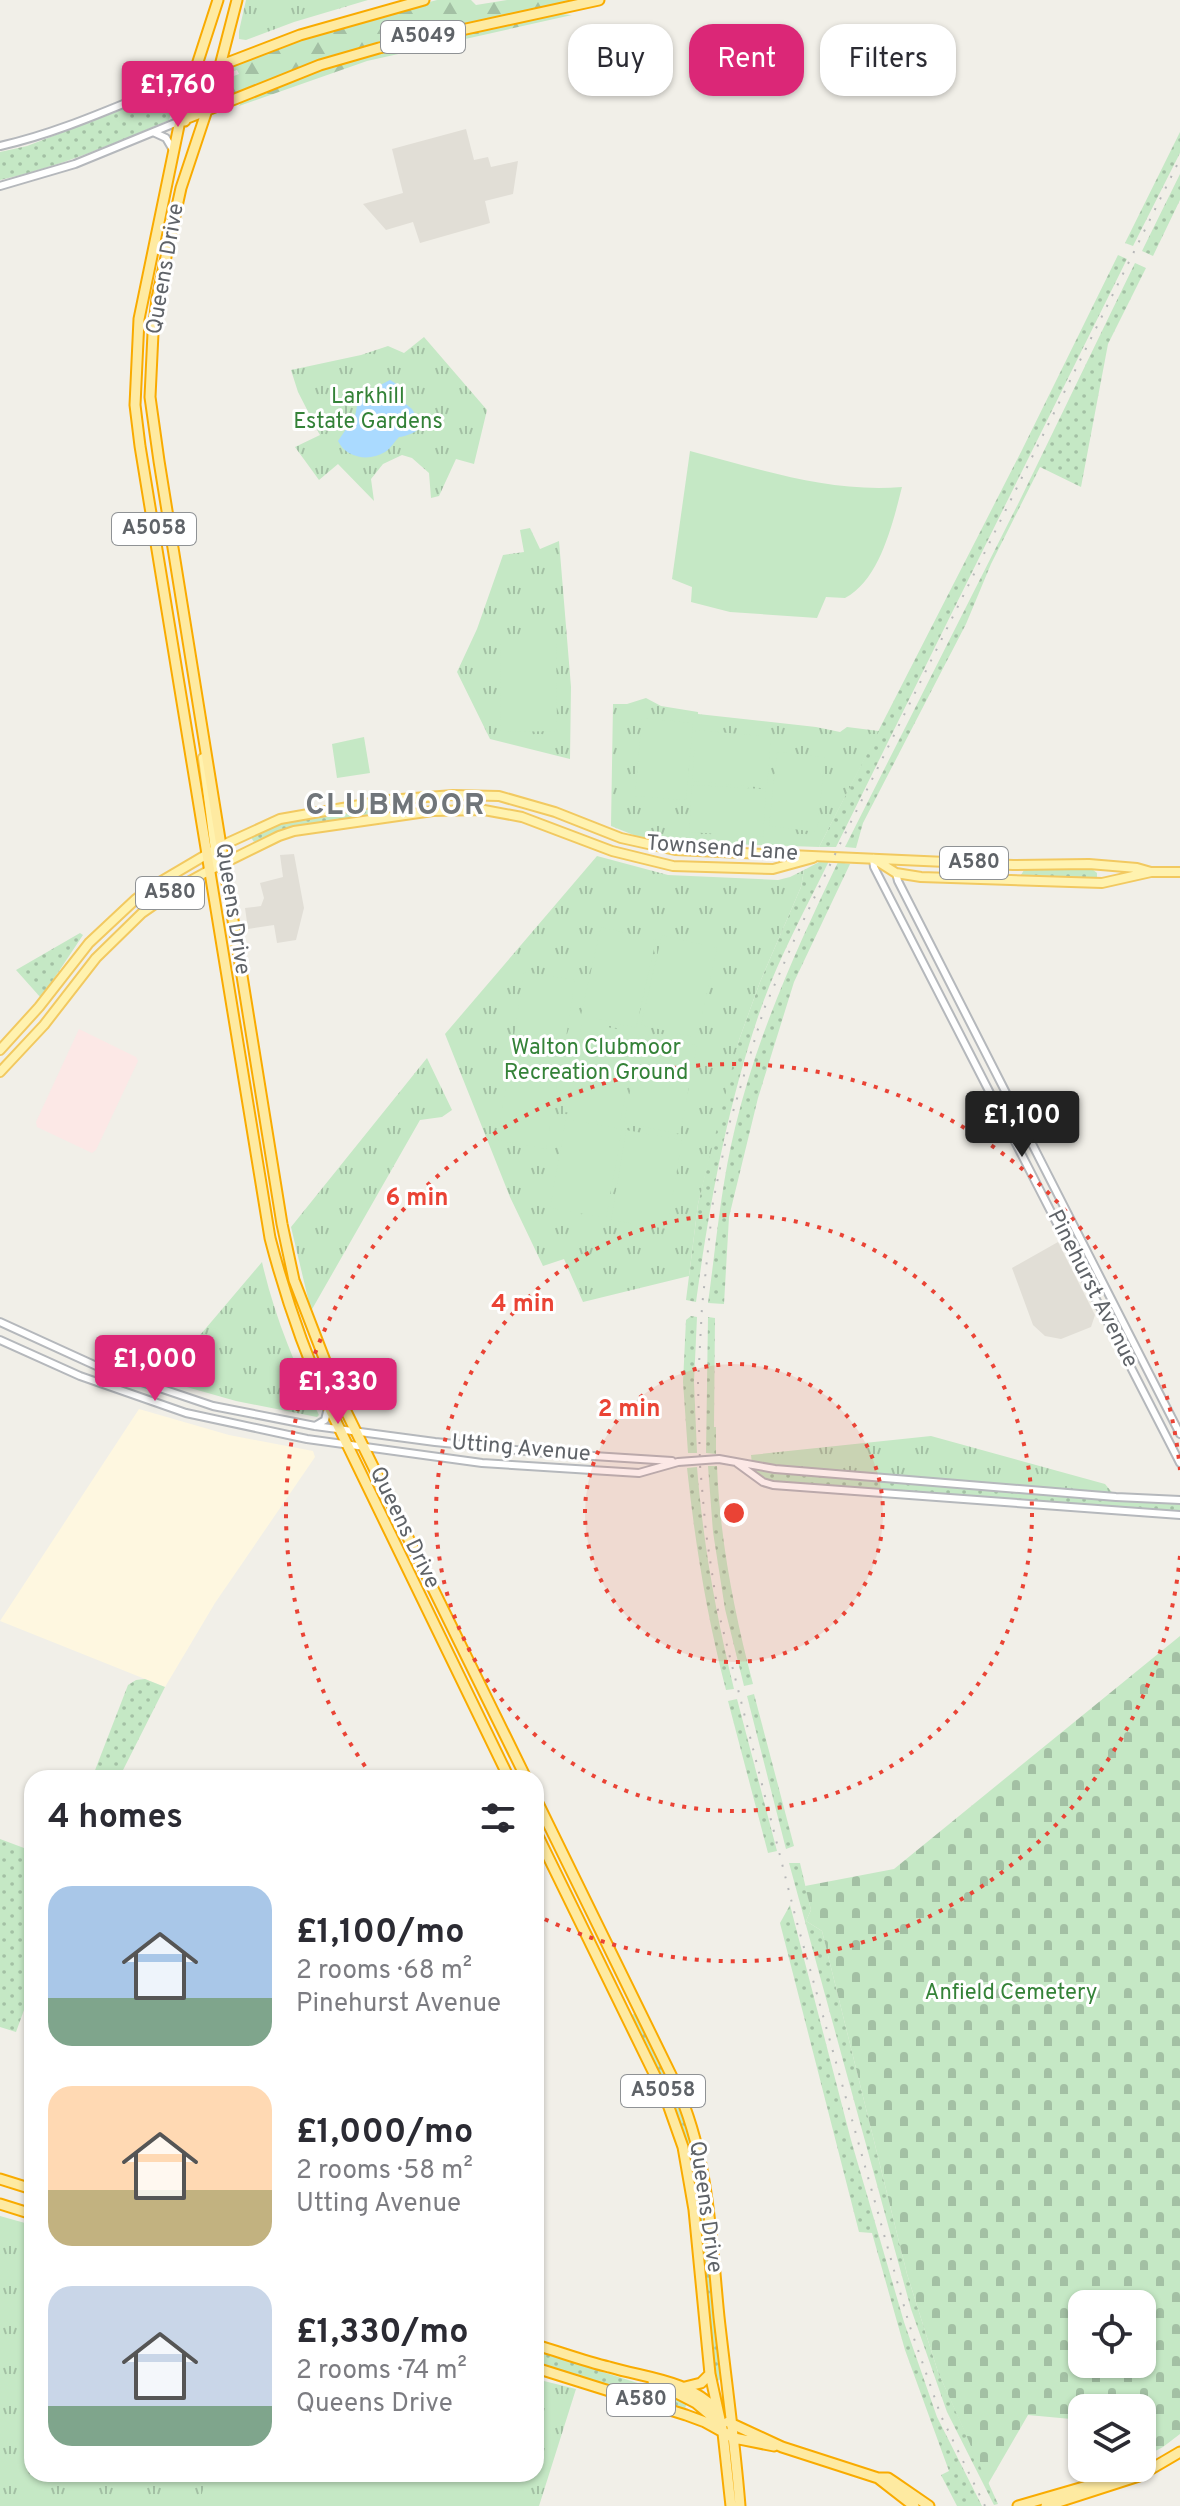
<!DOCTYPE html>
<html lang="en">
<head>
<meta charset="utf-8">
<style>
	:root { --surface:#fff; --page:#f2f2f3; --text:#2b2b33; --muted:#7c7c81; --accent:#db2777 }
	body { margin:0; font-family:Overpass,sans-serif; background:var(--page); color:var(--text); height:100vh; display:flex; flex-direction:column; font-size:30px; white-space:nowrap }
	* { box-sizing:border-box; margin:0 }
	p { font-size:26px; color:var(--muted) }
	.icon { flex:none; width:44px; height:44px; fill:none; stroke:currentColor; stroke-width:2; stroke-linecap:round; stroke-linejoin:round }
	.map { position:relative; flex:1; overflow:hidden }
	.side { position:absolute; left:24px; top:1770px; width:520px; height:712px; display:flex; flex-direction:column; background:var(--surface); border-radius:24px; box-shadow:0 2px 6px #0004 }
	.side>* { flex:none }
	.banner { position:absolute; left:568px; top:24px; width:492px; height:72px; display:flex; gap:16px }
	.buttons { position:absolute; left:1068px; top:2290px; display:grid; gap:16px }
	.buttons a { display:grid; place-items:center; width:88px; height:88px; border-radius:16px; background:var(--surface); box-shadow:0 2px 6px #0004; font-size:40px }
	.price { position:absolute; translate:-50% -68px; padding:0 18px; border-radius:8px; background:var(--accent); color:#fff; font-size:26px; line-height:52px; filter:drop-shadow(0 2px 4px #0008) }
	.price::after { content:''; position:absolute; left:50%; top:48px; width:24px; height:18px; margin-left:-12px; background:inherit; clip-path:polygon(0 0,100% 0,50% 100%) }
	.price.selected { background:#222; color:#fff }
	ul { padding:0; list-style:none }
	li { display:flex; align-items:center; gap:24px; height:200px; padding:0 24px }
	li span { display:grid; place-items:center; flex:none; width:224px; height:160px; border-radius:24px; color:#555 }
	li>.icon { margin-inline-start:auto }
	span .icon { width:96px; height:96px; fill:#fffc; stroke-width:1 }
	li b { font-size:34px }
	h2 { display:flex; justify-content:space-between; align-items:center; height:96px; padding:0 24px; font-size:34px }
	.tag { padding:0 28px; border-radius:24px; background:var(--surface); box-shadow:0 2px 6px #0004; font-size:28px; line-height:72px }
	.tag.selected { background:var(--accent); color:#fff }
	.map>svg:first-child { display:block }
	.commercial { fill:#fef7e0 }
	.education { fill:#e1ded6 }
	.medical { fill:#fce8e6 }
	.grass { fill:url(#grass-dots) }
	.forest { fill:url(#forest-firs) }
	.cemetery { fill:url(#cemetery-stones); fill-rule:evenodd }
	.park { fill:url(#park-tufts) }
	.garden { fill:#c5e8c5 }
	.water { fill:#aadaff }
	.lines { fill:none; stroke-linecap:round; stroke-linejoin:round }
	.tertiary-casing { stroke:#b5b8bc; stroke-width:10 }
	.primary-casing { stroke:#f2c960; stroke-width:12 }
	.trunk-casing { stroke:#f9ab00; stroke-width:13 }
	.tertiary { stroke:#fff; stroke-width:6 }
	.primary { stroke:#fff2af; stroke-width:8 }
	.trunk { stroke:#feeaa1; stroke-width:9 }
	.rail { stroke:#b6b7b8; stroke-width:2; stroke-dasharray:2 10; stroke-linecap:butt }
	.ring { fill:none; stroke:#ea4335; stroke-width:4; stroke-dasharray:4 8 }
	.labels { text-anchor:middle; dominant-baseline:central; stroke-width:6; stroke-linejoin:round; paint-order:stroke }
	.shield { fill:#fff; stroke:#8f9295; stroke-width:2 }
	.shield-label { font-size:20px; font-weight:bold; fill:#5f6368 }
	.street-label { font-size:22px; fill:#5f6368; stroke:#fff }
	.park-label { font-size:22px; fill:#348238; stroke:#fff }
	.district-label { font-size:30px; font-weight:bold; letter-spacing:2px; fill:#70757a; stroke:#fff }
	.centre { fill:#ea4335; stroke:#fff; stroke-width:4 }
	.ring-label { font-size:24px; text-anchor:middle; font-weight:bold; fill:#ea4335; stroke:#fff; stroke-width:6; stroke-linejoin:round; paint-order:stroke }
</style>
</head>
<body>
<div class="map">
<svg width="1180" height="2506" viewBox="0 0 1180 2506">
	<defs>
		<pattern id="grass-dots" width="8" height="8" patternUnits="userSpaceOnUse" patternTransform="scale(2)"><rect width="8" height="8" fill="#c5e8c5"/><path d="M2 2h.1M6 6h.1" fill="none" stroke="#a3c0a4" stroke-width="1.8" stroke-linecap="round"/></pattern>
		<pattern id="forest-firs" width="22" height="20" patternUnits="userSpaceOnUse" patternTransform="scale(2)"><rect width="22" height="20" fill="#c5e8c5"/><path d="M5 1l3.5 6h-7zM16 11l3.5 6h-7z" fill="#a3c0a4"/></pattern>
		<pattern id="cemetery-stones" width="16" height="16" patternUnits="userSpaceOnUse" patternTransform="scale(2)"><rect width="16" height="16" fill="#c5e8c5"/><path d="M2 7V4a2 2 0 0 1 4 0v3zM10 15v-3a2 2 0 0 1 4 0v3z" fill="#a3c0a4"/></pattern>
		<pattern id="park-tufts" width="24" height="20" patternUnits="userSpaceOnUse" patternTransform="scale(2)"><rect width="24" height="20" fill="#c5e8c5"/><path d="M3 7l-1-3M5 7V3M7 7l1-3M15 17l-1-3M17 17v-4M19 17l1-3" fill="none" stroke="#a3c0a4"/></pattern>
	</defs>
	<rect width="100%" height="100%" fill="#f1efe8"/>
	<path class="commercial" d="M139,1409L229,1435L313,1451L315,1457L215,1603L165,1687L0,1621Z"/>
	<path class="education" d="M466,129L474,160L488,157L491,167L518,161L513,194L485,201L490,223L420,243L413,222L386,230L363,204L403,193L392,149Z
		M294,854L304,908L296,940L277,943L274,925L248,929L245,908L261,906L264,898L260,883L283,877L280,855Z
		M1058,1242L1095,1315L1091,1327L1061,1339L1045,1336L1033,1325L1012,1268Z"/>
	<path class="medical" d="M79,1029L136,1057L138,1061L96,1150L92,1153L37,1127L36,1122Z"/>
	<path class="grass" d="M178,88L169,120C113,144 59,167 0,180V152L27,146Z
		M1180,132V153L1133,246L1125,243Z
		M1180,174V200L1153,256L1142,251Z
		M1118,255L1127,259L836,847H819L1021,452Z
		M1135,263L1146,268L1108,344L1081,487L1040,467L991,564L966,624L863,823L856,848L845,847L1021,498Z
		M371,807L373,814L290,828L254,842L250,836L281,823Z
		M821,861H829C805,910 778,959 760,1011C727,1107 710,1201 696,1302L686,1300L698,1204L723,1097L739,1040L760,982L801,887L804,870Z
		M838,862L850,864L794,982L758,1098L729,1217L724,1304L708,1303C716,1245 721,1185 735,1128C757,1035 797,948 838,862Z
		M1059,868L1092,869L1097,873V878H1024L1021,875L1024,870Z
		M80,933L83,935L41,998L16,970Z
		M691,1316L697,1317L694,1382L697,1453H688L683,1382L686,1320Z
		M708,1317L715,1318L714,1427H716V1454L706,1453Z
		M734,1461L1180,1500V1515L773,1485Z
		M708,1466H717C720,1540 734,1612 753,1684L744,1686L725,1609L713,1532Z
		M697,1467C703,1543 716,1615 734,1689L726,1690C707,1617 695,1543 687,1468Z
		M145,1679L165,1687L119,1778H92L128,1685L136,1680Z
		M754,1694L794,1846L786,1849L747,1696Z
		M737,1699L777,1851L768,1853L728,1701Z
		M0,1839L32,1851V1988L16,2032L0,2027Z
		M789,1863H800L811,1910L806,1921L822,1931L907,2274L938,2372L998,2504L994,2505L947,2412L911,2309Z
		M790,1905L851,2140L904,2322L937,2417L982,2506H957L941,2475L949,2471L905,2350L872,2233L859,2232L780,1923Z
		M636,2012L680,2102L691,2135L706,2204H697L690,2163L631,2016Z
		M707,2213L721,2379L716,2382L696,2214Z
		M536,2351L660,2390L687,2402L685,2409L536,2365Z"/>
	<path class="forest" d="M437,0H471L476,5L507,0H585C460,24 337,48 219,100L224,86L227,85L226,79L239,74L237,70L228,73L230,66L324,30Z
		M559,14L572,15L367,61L239,106L242,101L265,91L364,55Z"/>
	<path class="cemetery" d="M1180,1636V2434L1163,2447L1142,2458V2408H1082V2420L1028,2415L988,2484L938,2372L907,2274L822,1931L806,1921L811,1910L805,1886L894,1869ZM1082,2304H1142V2364H1082Z"/>
	<path class="park" d="M246,0H368L294,22L246,40L239,39V31Z
		M424,337L487,410L474,464L456,459L439,496L431,498L429,473L412,458L402,455L383,464L371,479L374,501L338,464L319,480L295,447L320,435L298,392L291,370L361,355L388,346L404,353Z
		M530,528L540,549L559,541L571,687L570,759L490,739L457,672L477,629L503,555L524,552L520,530Z
		M646,698L661,706L698,712V714L816,727L840,732L847,727L879,731L819,847L669,842L641,838L611,826L613,704H627Z
		M597,856L668,875L778,880L790,877L804,870L801,887L760,982L739,1040L698,1204L689,1276L583,1302L564,1259L543,1266L510,1197L445,1034Z
		M427,1058L452,1110L442,1117L420,1120L311,1311L291,1227Z
		M262,1262C274,1315 295,1366 319,1415L317,1417L236,1401L162,1380Z
		M931,1436L1105,1484L1116,1497L752,1464L751,1455Z
		M0,2216L32,2225V2474H536V2379L576,2389L539,2506H0Z"/>
	<path class="garden" d="M690,451C760,469 829,493 902,487C893,522 880,580 845,598L826,597L817,618L730,612L691,602L692,587L672,579Z
		M500,638H556L557,731L501,732Z
		M642,718L693,723L686,800L635,796Z
		M696,730L771,737L767,788L692,781Z
		M364,737L370,773L337,778L332,744Z
		M777,752L825,757L817,832L769,826Z
		M692,785L766,789L763,837L689,832Z
		M601,927L656,940L636,1028L581,1015Z
		M662,935L717,948L697,1038L641,1025Z
		M524,972L575,980L562,1063L511,1055Z
		M582,1022L637,1033L620,1123L565,1112Z
		M641,1034L697,1045L680,1134L624,1123Z
		M511,1058L560,1066L546,1149L497,1140Z
		M566,1119L622,1129L606,1218L550,1208Z
		M626,1130L682,1140L667,1229L611,1220Z
		M208,2474H523L514,2506H198Z"/>
	<path class="water" d="M390,380L398,385L401,391L398,398L412,409L422,426C419,431 405,437 399,437C394,442 391,448 385,452C369,462 346,458 338,441L355,416L359,396Z"/>
	<g class="lines">
		<g class="tertiary-casing">
			<path id="tertiary" d="M192,114L199,106L211,74
				M153,132L166,138L173,150
				M0,146C67,131 129,100 193,76
				M0,186L75,164L180,121
				M873,859L874,867L1180,1463
				M896,873L898,881L1180,1434
				M0,1322L103,1369L213,1406L315,1426L435,1442L546,1453L672,1461
				M0,1340L80,1376L186,1413L307,1439L482,1463L639,1473L678,1462L719,1459L775,1469L1116,1497L1180,1500
				M315,1426L325,1420L328,1408
				M737,1463L763,1482L773,1485L1180,1515"/>
		</g>
		<g class="primary-casing">
			<path id="primary" d="M203,758L215,850L214,863L210,870
				M874,859L896,873L921,877L1102,883L1151,872
				M0,1050L39,1007L89,943L136,899L160,882L221,846L280,819L388,800L453,795L499,796L555,812L621,838L675,850L1013,865L1089,864L1137,868L1151,872H1180
				M0,1072L44,1025L96,958L142,913L181,886L210,870L279,836L294,831L433,811L484,810L522,817L612,851L673,866L773,869L813,858"/>
		</g>
		<g class="trunk-casing">
			<path id="trunk" d="M218,0L182,111L139,319L135,405L140,446L270,1238C285,1296 304,1351 328,1405L509,1778
				M237,0L214,89L181,188L157,298L153,333L150,397L159,461L282,1224L294,1280L339,1397L526,1778
				M193,76L300,35L424,0
				M180,121L320,65L379,48L599,0
				M185,121L199,84L211,71
				M536,1799L675,2083C709,2157 711,2237 719,2317C726,2380 735,2443 740,2506
				M536,1832L665,2096L683,2147L694,2210L710,2374L723,2433L731,2506
				M0,2179L32,2189
				M0,2204L32,2214
				M536,2345C560,2352 584,2361 609,2367C650,2379 686,2379 718,2411
				M536,2368L686,2415L705,2422L734,2438L774,2446
				M653,2381L696,2403L721,2424
				M685,2387L701,2383L710,2374
				M728,2422L782,2447L878,2478H888L894,2482L929,2506
				M878,2478L914,2506
				M1018,2506L1118,2477L1141,2468
				M1046,2506L1139,2476L1180,2452"/>
		</g>
		<use href="#tertiary" class="tertiary"/>
		<use href="#primary" class="primary"/>
		<use href="#trunk" class="trunk"/>
		<path class="rail" d="M985,2506L941,2416L909,2324L796,1919L717,1606L706,1533L700,1465L698,1383L702,1307L713,1202L729,1125L764,1009L796,936L839,846L1180,159"/>
	</g>
	<circle cx="734" cy="1513" r="149" fill="#ea4335" fill-opacity=".12"/>
	<g class="ring">
		<circle cx="734" cy="1513" r="149"/>
		<circle cx="734" cy="1513" r="298"/>
		<path d="M1180 1556A448 448 0 0 1 538 1916M372 1776A448 448 0 1 1 1180 1470"/>
	</g>
	<g class="labels">
		<g class="shield">
			<rect x="381" y="21" width="84" height="32" rx="6"/>
			<rect x="112" y="513" width="84" height="32" rx="6"/>
			<rect x="940" y="847" width="68" height="32" rx="6"/>
			<rect x="136" y="877" width="68" height="32" rx="6"/>
			<rect x="621" y="2075" width="84" height="32" rx="6"/>
			<rect x="607" y="2384" width="68" height="32" rx="6"/>
		</g>
		<g class="shield-label">
			<text x="423" y="37">A5049</text>
			<text x="154" y="529">A5058</text>
			<text x="974" y="863">A580</text>
			<text x="170" y="893">A580</text>
			<text x="663" y="2091">A5058</text>
			<text x="641" y="2400">A580</text>
		</g>
		<g class="street-label">
			<text transform="translate(166 269) rotate(-80)">Queens Drive</text>
			<text transform="translate(722 849) rotate(4)">Townsend Lane</text>
			<text transform="translate(232 909) rotate(81)">Queens Drive</text>
			<text transform="translate(1092 1289) rotate(63)">Pinehurst Avenue</text>
			<text transform="translate(521 1449) rotate(5)">Utting Avenue</text>
			<text transform="translate(404 1528) rotate(64)">Queens Drive</text>
			<text transform="translate(705 2207) rotate(82)">Queens Drive</text>
		</g>
		<g class="park-label">
			<text x="368" y="397">Larkhill<tspan x="368" dy="25">Estate Gardens</tspan></text>
			<text x="596" y="1048">Walton Clubmoor<tspan x="596" dy="25">Recreation Ground</tspan></text>
			<text x="1011" y="1993">Anfield Cemetery</text>
		</g>
		<g class="district-label">
			<text x="396" y="806">CLUBMOOR</text>
		</g>
	</g>
	<circle cx="734" cy="1513" r="12" class="centre"/>
	<g class="ring-label">
		<text x="417" y="1205">6 min</text>
		<text x="523" y="1311">4 min</text>
		<text x="629" y="1416">2 min</text>
	</g>
</svg>
<div class="buttons">
<a><svg class="icon" aria-label="locate" viewBox="0 0 24 24"><circle cx="12" cy="12" r="6"/><path d="M12 2v4M12 18v4M2 12h4M18 12h4"/></svg></a>
<a><svg class="icon" aria-label="layers" viewBox="0 0 24 24"><path d="M12 4l9 5-9 5-9-5zM3 14l9 5 9-5"/></svg></a>
</div>
<b class="price" style="left:178px;top:129px">£1,760</b>
<b class="price selected" style="left:1022px;top:1159px">£1,100</b>
<b class="price" style="left:155px;top:1403px">£1,000</b>
<b class="price" style="left:338px;top:1426px">£1,330</b>
<div class="banner">
<a class="tag">Buy</a>
<a class="tag selected">Rent</a>
<a class="tag">Filters</a>
</div>
<section class="side">
<h2>4 homes<svg class="icon" aria-label="filters" viewBox="0 0 24 24"><path d="M4 7h16M4 17h16"/><circle cx="9" cy="7" r="2"/><circle cx="15" cy="17" r="2"/></svg></h2>
<ul>
<li><span style="background:linear-gradient(#a9c7e8 70%,#7fa58c 0)"><svg class="icon" aria-label="home" viewBox="0 0 24 24"><path d="M3 11l9-7 9 7M6 9v11h12V9"/></svg></span><div><b>£1,100/mo</b><p>2 rooms · 68 m²</p><p>Pinehurst Avenue</p></div></li>
<li><span style="background:linear-gradient(#ffd9b3 65%,#c2b280 0)"><svg class="icon" aria-label="home" viewBox="0 0 24 24"><path d="M3 11l9-7 9 7M6 9v11h12V9"/></svg></span><div><b>£1,000/mo</b><p>2 rooms · 58 m²</p><p>Utting Avenue</p></div></li>
<li><span style="background:linear-gradient(#c9d6e8 75%,#7fa58c 0)"><svg class="icon" aria-label="home" viewBox="0 0 24 24"><path d="M3 11l9-7 9 7M6 9v11h12V9"/></svg></span><div><b>£1,330/mo</b><p>2 rooms · 74 m²</p><p>Queens Drive</p></div></li>
</ul>
</section>
</div>
</body>
</html>
